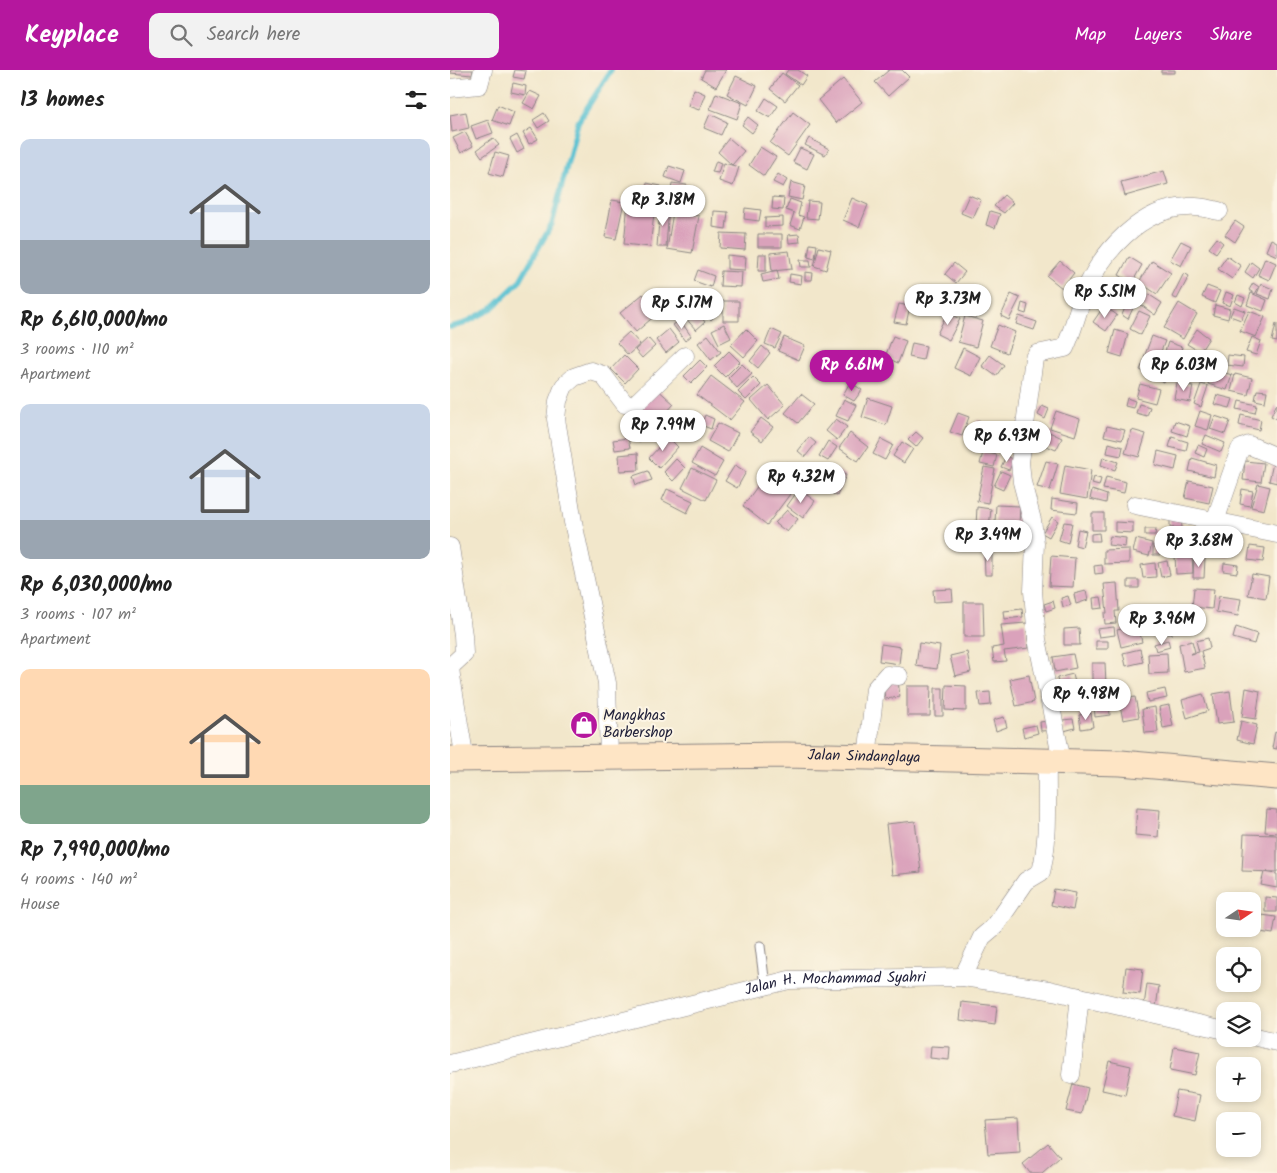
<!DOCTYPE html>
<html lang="en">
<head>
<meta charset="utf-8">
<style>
	:root { --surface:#fff; --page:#f2f2f2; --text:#222; --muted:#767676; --accent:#b5179e }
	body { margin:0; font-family:Kalam,sans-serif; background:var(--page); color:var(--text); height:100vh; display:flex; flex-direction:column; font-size:19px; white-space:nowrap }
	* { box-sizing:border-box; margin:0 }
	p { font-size:16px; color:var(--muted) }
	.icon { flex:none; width:28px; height:28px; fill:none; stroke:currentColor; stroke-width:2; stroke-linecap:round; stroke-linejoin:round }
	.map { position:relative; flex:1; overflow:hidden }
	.panel { display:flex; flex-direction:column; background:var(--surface); width:450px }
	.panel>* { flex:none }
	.needle { width:32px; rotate:77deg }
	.tools { position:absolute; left:766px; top:822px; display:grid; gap:10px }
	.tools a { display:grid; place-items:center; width:45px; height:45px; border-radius:10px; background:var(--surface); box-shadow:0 2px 8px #0003; font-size:25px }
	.price { position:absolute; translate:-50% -42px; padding:0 11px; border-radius:18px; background:#fff; color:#222; font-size:16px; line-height:32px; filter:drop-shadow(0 1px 2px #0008) }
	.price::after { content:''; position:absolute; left:50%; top:30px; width:15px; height:11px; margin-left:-8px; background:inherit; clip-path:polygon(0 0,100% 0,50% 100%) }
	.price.selected { background:var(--accent); color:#fff }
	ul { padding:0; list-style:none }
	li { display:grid; align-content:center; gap:10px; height:265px; padding:0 20px }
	li span { display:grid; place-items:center; height:155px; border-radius:10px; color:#555 }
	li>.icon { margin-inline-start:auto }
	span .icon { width:90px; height:90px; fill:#fffc; stroke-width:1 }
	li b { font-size:21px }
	h2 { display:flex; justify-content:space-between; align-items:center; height:60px; padding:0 20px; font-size:21px }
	header { display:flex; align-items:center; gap:30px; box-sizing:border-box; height:70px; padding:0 25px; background:var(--accent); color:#fff }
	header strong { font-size:24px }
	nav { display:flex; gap:28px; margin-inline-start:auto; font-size:18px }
	.search { width:350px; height:45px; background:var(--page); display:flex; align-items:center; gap:12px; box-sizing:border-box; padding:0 18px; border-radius:10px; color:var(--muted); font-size:19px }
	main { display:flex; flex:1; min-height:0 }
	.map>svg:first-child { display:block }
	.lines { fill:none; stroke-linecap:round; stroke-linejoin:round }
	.stream { stroke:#55c0d1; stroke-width:5.5 }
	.building { fill:#daa2bb }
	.lane-casing { stroke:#8a8483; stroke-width:11 }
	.street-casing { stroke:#8a8483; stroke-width:19 }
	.secondary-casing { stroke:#8a8483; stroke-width:27 }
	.lane { stroke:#fff; stroke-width:9 }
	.street { stroke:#fff; stroke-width:18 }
	.secondary { stroke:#fee5c5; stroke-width:25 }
	.labels { text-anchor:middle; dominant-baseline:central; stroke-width:4; stroke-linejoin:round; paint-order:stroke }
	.poi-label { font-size:15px; fill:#22223b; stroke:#fcf5e5; text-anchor:start }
	.street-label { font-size:15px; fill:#22223b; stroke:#fcf5e5 }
</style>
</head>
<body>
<header>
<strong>Keyplace</strong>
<div class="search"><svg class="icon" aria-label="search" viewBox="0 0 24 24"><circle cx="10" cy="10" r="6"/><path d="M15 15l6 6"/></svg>Search here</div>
<nav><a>Map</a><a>Layers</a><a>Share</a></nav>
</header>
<main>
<section class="panel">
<h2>13 homes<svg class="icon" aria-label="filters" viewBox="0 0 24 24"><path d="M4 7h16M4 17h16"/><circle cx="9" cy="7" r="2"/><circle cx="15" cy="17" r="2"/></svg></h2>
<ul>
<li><span style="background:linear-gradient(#c9d6e8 65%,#9aa5b1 0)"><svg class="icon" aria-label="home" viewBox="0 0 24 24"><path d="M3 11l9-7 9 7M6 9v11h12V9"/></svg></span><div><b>Rp 6,610,000/mo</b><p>3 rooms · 110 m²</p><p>Apartment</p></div></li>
<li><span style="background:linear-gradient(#c9d6e8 75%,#9aa5b1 0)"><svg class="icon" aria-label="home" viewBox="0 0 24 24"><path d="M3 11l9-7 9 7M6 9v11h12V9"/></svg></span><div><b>Rp 6,030,000/mo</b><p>3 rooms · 107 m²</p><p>Apartment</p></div></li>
<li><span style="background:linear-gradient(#ffd9b3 75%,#7fa58c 0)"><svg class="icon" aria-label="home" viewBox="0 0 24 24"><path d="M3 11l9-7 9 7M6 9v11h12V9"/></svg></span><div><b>Rp 7,990,000/mo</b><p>4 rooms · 140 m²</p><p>House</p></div></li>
</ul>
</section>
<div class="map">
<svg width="827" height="1103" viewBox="0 0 827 1103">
	<rect width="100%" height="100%" fill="#fcf5e5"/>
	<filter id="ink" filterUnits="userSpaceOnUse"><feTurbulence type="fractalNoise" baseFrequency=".02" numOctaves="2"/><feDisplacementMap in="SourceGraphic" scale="10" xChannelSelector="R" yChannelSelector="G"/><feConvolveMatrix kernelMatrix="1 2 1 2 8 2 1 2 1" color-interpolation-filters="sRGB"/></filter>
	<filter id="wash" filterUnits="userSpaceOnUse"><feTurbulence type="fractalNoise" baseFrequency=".0096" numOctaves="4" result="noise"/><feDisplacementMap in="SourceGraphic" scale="20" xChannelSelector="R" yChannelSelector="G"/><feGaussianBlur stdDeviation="1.12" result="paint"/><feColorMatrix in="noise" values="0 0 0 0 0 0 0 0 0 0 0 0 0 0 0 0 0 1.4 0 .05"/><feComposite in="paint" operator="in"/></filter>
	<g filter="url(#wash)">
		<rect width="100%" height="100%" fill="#f2e7cb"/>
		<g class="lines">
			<path class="stream" d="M0,257L13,254L41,239L69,212L102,154L128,52L161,0"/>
		</g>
		<g id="blocks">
			<path class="building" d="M1,0H23L22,5L0,3Z
				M65,0L76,1L74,9L63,7Z
				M255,0H276L266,17L251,8Z
				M338,0H348L357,6L351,15L335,4Z
				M439,0H452L459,7L438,26L425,12Z
				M711,0H725V3H711Z
				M332,3L348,15L335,31L320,19Z
				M286,6L307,16L298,35L277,24Z
				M393,9L412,32L386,53L368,30Z
				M63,13L76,16L75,25L61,22Z
				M244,19L255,24L249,40L238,36Z
				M80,21L91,26L84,39L73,33Z
				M266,23L292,33L287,49L260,39Z
				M316,28L328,36L320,48L308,41Z
				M48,35L64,42L59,56L42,50Z
				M16,42L19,58L2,62L0,45Z
				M343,42L360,55L338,86L320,73Z
				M94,43L99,51L88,58L83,50Z
				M260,44L277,52L271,65L254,58Z
				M298,47L308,55L302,63L292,55Z
				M38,50L43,63L26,69L21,56Z
				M81,58L88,69L79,74L73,63Z
				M15,62L23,76L11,83L3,68Z
				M67,65L74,79L67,83L60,69Z
				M43,68L49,75L32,87L27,80Z
				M279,68L294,81L282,95L268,82Z
				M359,68L379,79L375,85L355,75Z
				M310,77L326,87L314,106L299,95Z
				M350,78L364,84L357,99L343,92Z
				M45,82L59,86L53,107L39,103Z
				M266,91L271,93L268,103L262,102Z
				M274,93L289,97L283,116L269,111Z
				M219,96L235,101L231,113L215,107Z
				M714,101L718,114L675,126L671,112Z
				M328,104L337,110L333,117L323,112Z
				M341,112L355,116L352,130L338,127Z
				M197,113L211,116L208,132L194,129Z
				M222,113L237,115L236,123L221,121Z
				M237,123L247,127L244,136L234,132Z
				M519,125L531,130L523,148L511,143Z
				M554,125L563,133L554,143L544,136Z
				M217,127L227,129L226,135L216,133Z
				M323,127L334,128L333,140L322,139Z
				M402,128L418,135L409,157L393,150Z
				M340,129L351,133L348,145L354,147L350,159L340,155L344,143L336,140Z
				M162,130L174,132L166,169L155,167Z
				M358,131L370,132L368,149L356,148Z
				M178,132L205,136L200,177L174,174Z
				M210,137H219L216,177H207Z
				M295,138L311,140L309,151L294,149Z
				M264,141L278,142L276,159L263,157Z
				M540,141L550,144L545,158L536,155Z
				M223,142L249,146L242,183L217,179Z
				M333,147V156L315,157V148Z
				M785,151L794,157L785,172L775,165Z
				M271,163L296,164L295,180L270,178Z
				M308,164H332V177H308Z
				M349,164L350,172L339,173L338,165Z
				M767,168L773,173L766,183L759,178Z
				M821,169L827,172V186L816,181Z
				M731,171L741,176L731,196L720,190Z
				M360,174L367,175L365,189L358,187Z
				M369,177L381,180L376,200L364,196Z
				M339,181L342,199L322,201L320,183Z
				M309,184H316V201H308Z
				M277,185L296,187L295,200L277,199Z
				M777,186L791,196L782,209L768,199Z
				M679,187L692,195L682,213L669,205Z
				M815,188L826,193L819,210L808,205Z
				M350,190H360L361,197H351Z
				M610,191L624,203L612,218L597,206Z
				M702,191L721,203L707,224L689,212Z
				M801,192L809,198L803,208L795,202Z
				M504,193L515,202L506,213L495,204Z
				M248,200L264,206L261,217L244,211Z
				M327,200L329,209L313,212L311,204Z
				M271,201L292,202L291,217L270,216Z
				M355,202L363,203L362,210H355Z
				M734,203L739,206L727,229L722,227Z
				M340,204L352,206L351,214L339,212Z
				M803,213L809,217L805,224L799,220Z
				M811,214L823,219L820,229L807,224Z
				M757,216L770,221L765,233L752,227Z
				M674,217L682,222L674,237L666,233Z
				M684,219L690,221L685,233L679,231Z
				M776,222L784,225L780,236L772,233Z
				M801,223L817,230L813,241L797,235Z
				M193,224L208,243L186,262L170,243Z
				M561,224L570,228L559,250L551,246Z
				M698,224L712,233L705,245L691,235Z
				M788,225L795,228L792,236L785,232Z
				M259,231L269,242L261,250L250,239Z
				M273,231H289V251H273Z
				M572,233L578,235L576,244L570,242Z
				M677,233L684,236L678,249L672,245Z
				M729,233L747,244L733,269L714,258Z
				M449,234L460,236L456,254L444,252Z
				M765,235L780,239L778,249L763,245Z
				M654,236L667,245L656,261L643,252Z
				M243,237L255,252L246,260L233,245Z
				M784,237L795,241L791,250L780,246Z
				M689,241L700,246L691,265L680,259Z
				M799,241L815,247L806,267L790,261Z
				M497,243L510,249L499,270L487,264Z
				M515,246L533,251L526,277L508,272Z
				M569,246L587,252L584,260L566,254Z
				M230,250L241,266L235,271L223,255Z
				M274,254L281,268L269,274L262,260Z
				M826,254H827V272L822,271Z
				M548,255L565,262L557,283L540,276Z
				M219,259L229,272L216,283L206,270Z
				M296,259L308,271L294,287L281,275Z
				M321,259L332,264L325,278L315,274Z
				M747,259L759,268L750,282L737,274Z
				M665,260L678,264L672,287L659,283Z
				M179,262L190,274L178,285L167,273Z
				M258,265L271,282L261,290L248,273Z
				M443,266L456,271L448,293L435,287Z
				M702,266L715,271L707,292L694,287Z
				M334,267L355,276L349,290L328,281Z
				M802,267L811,271L806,285L796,282Z
				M198,268L205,276L192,288L185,280Z
				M718,272L732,277L726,295L712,291Z
				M462,273L476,276L473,290L459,287Z
				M312,276L320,283L308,298L300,291Z
				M513,278L530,287L521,306L504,298Z
				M279,281L290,292L275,307L264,296Z
				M734,283L746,288L739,310L727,306Z
				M174,285L188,299L175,313L161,299Z
				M540,285L554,295L546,306L532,296Z
				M778,285L794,287L793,297L777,295Z
				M695,288L720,301L714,312L690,300Z
				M250,290L257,297L241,313L234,306Z
				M292,294L302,304L287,318L278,308Z
				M763,299L782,305L777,320L758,314Z
				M785,304L802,308L798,325L781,321Z
				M261,306L295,332L280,350L247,325Z
				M303,307L311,315L296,330L288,322Z
				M400,312L412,320L404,331L393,325Z
				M727,313L743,316L740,332L724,329Z
				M690,314L709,319L705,333L686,328Z
				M751,314L758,316L751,337L744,334Z
				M318,315L335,335L318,350L301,330Z
				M205,317L224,334L202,359L183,341Z
				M807,320L817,321L815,332L805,330Z
				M351,324L364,334L348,353L335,343Z
				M767,325L783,329L780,338L764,334Z
				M418,328L442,336L436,355L412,347Z
				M677,328L685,331L683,338L675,336Z
				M394,329L406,335L398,351L386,346Z
				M789,331L807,335L805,343L787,339Z
				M827,333V349L821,346Z
				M689,334L700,337L697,346L686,343Z
				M592,336L599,339L595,349L588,345Z
				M606,341L630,349L625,366L600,358Z
				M750,341L762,345L758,360L745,356Z
				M508,343L519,347L512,366L500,362Z
				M255,345L264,349L261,359L251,355Z
				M791,345L811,350L809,360L789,355Z
				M765,346L780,351L775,364L760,359Z
				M311,348L323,357L312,371L300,362Z
				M386,349L397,357L387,370L376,361Z
				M230,350L241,358L233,369L222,360Z
				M528,350L537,356L525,372L516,366Z
				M187,351L199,359L190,372L178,363Z
				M725,351L740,356L737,366L722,361Z
				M268,353L288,363L278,382L258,371Z
				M657,356L675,360L672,370L654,366Z
				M551,359L569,367L566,376L547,367Z
				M595,360L612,368L606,380L589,373Z
				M682,360L696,364L689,387L675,383Z
				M466,362L473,368L466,377L458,370Z
				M400,363L418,377L408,391L389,378Z
				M756,365L775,373L771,382L752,374Z
				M539,366L555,375L551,381L536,373Z
				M218,367L228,377L209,398L199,388Z
				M359,367L366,373L355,387L348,381Z
				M722,367L738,372L736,381L719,377Z
				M178,368L180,378L165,380L163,370Z
				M431,369L443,375L435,390L423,384Z
				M378,371L387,377L378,391L369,386Z
				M452,372L463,379L454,393L443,386Z
				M659,373L673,377L671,386L657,383Z
				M748,375L757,379L754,387L745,383Z
				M250,378L273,392L265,406L242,393Z
				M708,381L728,386L725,400L705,395Z
				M533,382L547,385L544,397L530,394Z
				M188,383L189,400L170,401L169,385Z
				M556,386L564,390L559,400L551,397Z
				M653,387L668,392L665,400L651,395Z
				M742,388L766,395L764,407L739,401Z
				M226,389L235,398L223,411L214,402Z
				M596,391L608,394L600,420L587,417Z
				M795,391L814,393L811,412L793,410Z
				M337,392L353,402L341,419L326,408Z
				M823,393L827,394V413L819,411Z
				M285,395L296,402L287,418L275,411Z
				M615,395L641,400L637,429L610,424Z
				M534,397L545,399L538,433L527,431Z
				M242,398L266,410L256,430L232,418Z
				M381,398L396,405L387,426L372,419Z
				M198,401L202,410L186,415L183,406Z
				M551,401L560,405L553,420L544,416Z
				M315,406L340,424L317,455L293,436Z
				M644,407L651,409L649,416L642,414Z
				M656,407L676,412L674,423L653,419Z
				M739,411L763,416L759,433L735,428Z
				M808,414L820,417L814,440L801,437Z
				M217,419L243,431L237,443L212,430Z
				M349,419L365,431L353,448L337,436Z
				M792,419L803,421L800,436L790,434Z
				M642,420L657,425L656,433L640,429Z
				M602,429L628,433L627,443L601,440Z
				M546,435L570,436L569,454L545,452Z
				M527,437L541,439L539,458L526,456Z
				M337,440L348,449L337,462L325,453Z
				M642,443H654V460H642Z
				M602,447L608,451L599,467L592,463Z
				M720,448H731L732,458H720Z
				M614,452L622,453L618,473L609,470Z
				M665,452L683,453V463L665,462Z
				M751,452H761V460L781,462L778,486L759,483L761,464H751Z
				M628,459L636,461L632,477L625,475Z
				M695,459H706L705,465H695Z
				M724,462H734L735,472H724Z
				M649,463L650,471H641V464Z
				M660,466L676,468L675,477L658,475Z
				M686,469L702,473L699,486L683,482Z
				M703,475H711L710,485H703Z
				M800,476L815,478L813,492L798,490Z
				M534,479H542V505H535Z
				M679,479V493L654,494V480Z
				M742,485L743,503L726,504L725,486Z
				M601,486L625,488L623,517L599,516Z
				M744,487L755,488L754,508H743Z
				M717,491L720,505L711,507L708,493Z
				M705,493L706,507L693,508L691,495Z
				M774,493L788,495L787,503L773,501Z
				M652,495L653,503L645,504L644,496Z
				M802,504L819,507L816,528L798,525Z
				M678,510H689V518H678Z
				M667,513L669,541H665L666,553L655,554L654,543H657L654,514Z
				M744,518L764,519L762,539L742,537Z
				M502,519L503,531L484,532L483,520Z
				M636,521L638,530L626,534L624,524Z
				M618,526L621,535L613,537L611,528Z
				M769,526L791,529L788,546L766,542Z
				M651,527L653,538L644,539L643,528Z
				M603,531L605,538L596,541L594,534Z
				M514,532H533L534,567H514Z
				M572,539L573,547L555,549L554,541Z
				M691,540L716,542L715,553L690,551Z
				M720,544L732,545L731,554H720Z
				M576,553L579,578L554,581L556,591L544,592L542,578L554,576L551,555Z
				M688,555L692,572L671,577L667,560Z
				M700,555L722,556V564L700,563Z
				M664,557L665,565L649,567L647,559Z
				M786,557L807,564L804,574L783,568Z
				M629,558L630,575H614V559Z
				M758,568L760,578L751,581L755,598L734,602L729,574L742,571L745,582L740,584L749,582L746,571Z
				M718,570L720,577L706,581L704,574Z
				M646,571H658V579H646Z
				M469,573L490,576L487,599L466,596Z
				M431,574L451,577L449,594L429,591Z
				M690,579L693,592L676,596L673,583Z
				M517,582L521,602L505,606L500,586Z
				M717,583L718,603L699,604L698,584Z
				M623,584L626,598L605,602L603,587Z
				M642,593H655L656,615H642Z
				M623,604L625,613L609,617L607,608Z
				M579,605L584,632L566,636L560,609Z
				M448,611L450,627L435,629L433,613Z
				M496,615L516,616V641L495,640Z
				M457,616H481L480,646H457Z
				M664,616L666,625L644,630L642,621Z
				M485,618H493V646H485Z
				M796,618L810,621L806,649L792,647Z
				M715,619L717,628L698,632L696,623Z
				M628,620L630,638L612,640L611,621Z
				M780,621L784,652L767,654L763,624Z
				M540,622L541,635L530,636L528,623Z
				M753,624L758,641L737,648L732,630Z
				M685,627L689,647L673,650L669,630Z
				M659,633L660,645L645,647L644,635Z
				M719,635L723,656L713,658L709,637Z
				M705,637L708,662L695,663L692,639Z
				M641,643L643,657L631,659L629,645Z
				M554,647L557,657L546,661L543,650Z
				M623,649L625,658L614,661L612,650Z
				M604,650L605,660L591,661L590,652Z
				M791,651L807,655L803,674L787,670Z
				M586,655L588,663L574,667L572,658Z
				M825,662L827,663V679L822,678Z
				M687,738L710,740L708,767L685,765Z
				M817,739L827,740V763L815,762Z
				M465,751L471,802L442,805L436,754Z
				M794,764L827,765V802L792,801Z
				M814,802L827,804V818L811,815Z
				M604,819L626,823L623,840L601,835Z
				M815,827L827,828V842H815Z
				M812,845L826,847L823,864L810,862Z
				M676,897L693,899L690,924L673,922Z
				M697,914L709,916L706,938L694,936Z
				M512,932L547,936L545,955L510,950Z
				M481,976L500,977L499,990L480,988Z
				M724,977L750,982L745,1005L720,1000Z
				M659,991L681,996L675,1025L652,1020Z
				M623,1014L638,1018L632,1044L616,1041Z
				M727,1021L750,1025L745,1051L722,1046Z
				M568,1048L570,1082L538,1084L535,1050Z
				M598,1073L610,1087L592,1103H580L573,1094Z"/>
		</g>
	</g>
	<g filter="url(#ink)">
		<use href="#blocks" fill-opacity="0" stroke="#8a8483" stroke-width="1"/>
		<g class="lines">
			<g class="lane-casing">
				<path id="lane" d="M310,876L315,916"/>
			</g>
			<g class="street-casing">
				<g id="street">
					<path d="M0,18L29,15L33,0"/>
					<path d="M685,435L827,464"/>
					<path d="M765,451L790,379L799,375L827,387"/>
					<path d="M0,477L13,565L14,584L0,597L1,606L15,690"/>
					<path d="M417,687L425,619L437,605L449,606"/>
					<path d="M159,688L157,613L123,452L106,349L108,331L114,316L124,307L141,301L153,305L175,334L183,336L235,286"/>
					<path d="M612,691L587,569L583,521L585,473L582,450L572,412L570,392L584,288L587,284L615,278C623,261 627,242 634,224C651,182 691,138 738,137C748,136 759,139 769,141"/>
					<path d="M513,907L532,867L545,856L576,811L591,802C600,766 596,728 597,691"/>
					<path d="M802,966L827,972"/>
					<path id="s1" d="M0,994L339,910L513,907L599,920L775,960"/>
					<path d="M621,1005L630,927"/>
				</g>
			</g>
			<g class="secondary-casing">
				<g id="secondary">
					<path id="s2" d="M0,689L336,685L671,693L827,707"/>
				</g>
			</g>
			<use href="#lane" class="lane"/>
			<use href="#street" class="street"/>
			<use href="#secondary" class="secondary"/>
		</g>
	</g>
	<defs>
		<g id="shop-disc" transform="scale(1.4375)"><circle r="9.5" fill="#b5179e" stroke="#fcf5e5"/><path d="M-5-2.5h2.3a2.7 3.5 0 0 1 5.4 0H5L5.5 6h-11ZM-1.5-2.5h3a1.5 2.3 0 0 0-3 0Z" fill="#fff"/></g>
	</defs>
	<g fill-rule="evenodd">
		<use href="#shop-disc" x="134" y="655"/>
	</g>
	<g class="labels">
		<g class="poi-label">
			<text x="153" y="646">Mangkhas<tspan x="153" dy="17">Barbershop</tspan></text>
		</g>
		<g class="street-label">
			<text stroke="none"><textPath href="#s2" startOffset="414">Jalan Sindanglaya</textPath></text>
			<text stroke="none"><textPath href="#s1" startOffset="395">Jalan H. Mochammad Syahri</textPath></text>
		</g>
	</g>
</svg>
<div class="tools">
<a><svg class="needle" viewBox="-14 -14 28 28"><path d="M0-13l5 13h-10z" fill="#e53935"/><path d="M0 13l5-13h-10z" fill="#767676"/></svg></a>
<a><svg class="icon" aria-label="locate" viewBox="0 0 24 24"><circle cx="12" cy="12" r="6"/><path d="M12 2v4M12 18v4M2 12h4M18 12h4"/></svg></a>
<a><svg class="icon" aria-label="layers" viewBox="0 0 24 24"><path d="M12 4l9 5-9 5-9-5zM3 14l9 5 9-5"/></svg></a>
<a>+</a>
<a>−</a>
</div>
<b class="price" style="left:213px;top:157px">Rp 3.18M</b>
<b class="price" style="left:655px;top:249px">Rp 5.51M</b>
<b class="price" style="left:498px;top:256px">Rp 3.73M</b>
<b class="price" style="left:232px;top:260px">Rp 5.17M</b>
<b class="price selected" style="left:402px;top:322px">Rp 6.61M</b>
<b class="price" style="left:734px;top:322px">Rp 6.03M</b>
<b class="price" style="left:213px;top:382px">Rp 7.99M</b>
<b class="price" style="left:557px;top:393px">Rp 6.93M</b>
<b class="price" style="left:351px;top:434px">Rp 4.32M</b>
<b class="price" style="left:538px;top:492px">Rp 3.49M</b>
<b class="price" style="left:749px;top:498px">Rp 3.68M</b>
<b class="price" style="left:712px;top:576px">Rp 3.96M</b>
<b class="price" style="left:636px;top:651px">Rp 4.98M</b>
</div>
</main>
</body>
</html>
